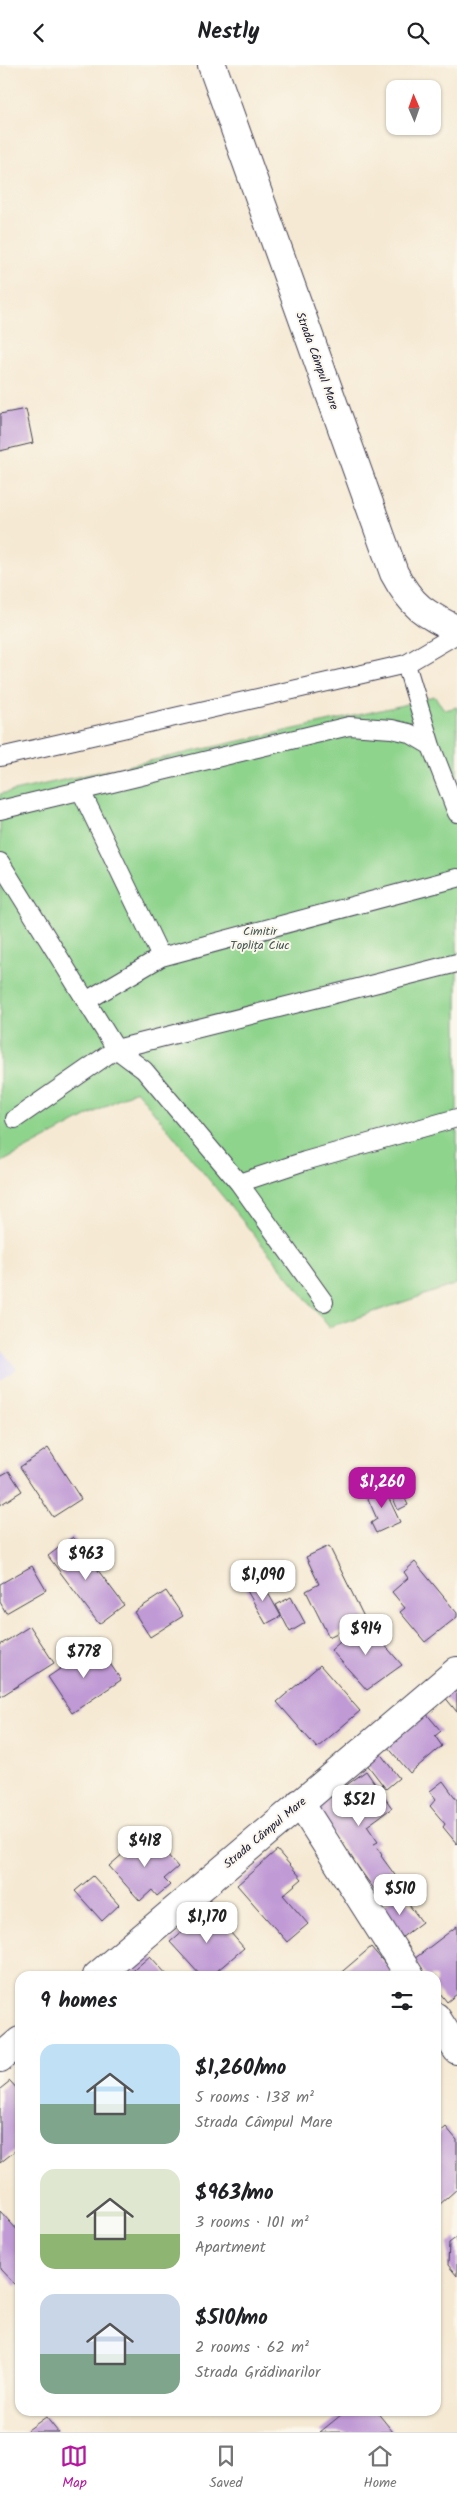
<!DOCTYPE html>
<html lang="en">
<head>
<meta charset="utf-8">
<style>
	:root { --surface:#fff; --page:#f2f2f2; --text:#202124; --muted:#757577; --line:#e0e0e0; --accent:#b5179e }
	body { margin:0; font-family:Kalam,sans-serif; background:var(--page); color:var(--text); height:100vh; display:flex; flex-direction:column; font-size:19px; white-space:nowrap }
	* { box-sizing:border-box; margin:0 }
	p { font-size:16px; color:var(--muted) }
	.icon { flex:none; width:28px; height:28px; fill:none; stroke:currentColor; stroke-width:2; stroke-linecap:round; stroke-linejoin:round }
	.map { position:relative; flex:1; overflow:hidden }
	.drawer { position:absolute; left:15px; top:1906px; width:426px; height:445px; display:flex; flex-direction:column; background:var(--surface); border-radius:15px; box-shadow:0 1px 4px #0004 }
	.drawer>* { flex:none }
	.needle { width:32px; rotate:358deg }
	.buttons { position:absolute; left:386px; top:15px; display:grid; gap:10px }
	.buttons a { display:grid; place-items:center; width:55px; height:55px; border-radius:10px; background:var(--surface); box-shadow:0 1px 4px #0004; font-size:25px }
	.price { position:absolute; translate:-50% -42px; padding:0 11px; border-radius:10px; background:#fff; color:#222; font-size:16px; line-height:32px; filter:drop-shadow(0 1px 2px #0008) }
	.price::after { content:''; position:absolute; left:50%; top:30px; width:15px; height:11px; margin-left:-8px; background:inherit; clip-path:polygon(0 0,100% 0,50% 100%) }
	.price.current { background:var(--accent); color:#fff }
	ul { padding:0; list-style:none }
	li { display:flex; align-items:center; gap:15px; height:125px; padding:0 25px }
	li span { display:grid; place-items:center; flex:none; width:140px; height:100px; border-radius:15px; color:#555 }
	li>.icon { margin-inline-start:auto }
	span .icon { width:60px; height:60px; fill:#fffc; stroke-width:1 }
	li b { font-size:21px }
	h2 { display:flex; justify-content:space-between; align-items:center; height:60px; padding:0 25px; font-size:21px }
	header { display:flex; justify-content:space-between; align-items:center; height:65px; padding:0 25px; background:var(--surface); font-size:22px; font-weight:800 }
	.menu { display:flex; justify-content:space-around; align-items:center; height:70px; border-top:1px solid var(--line); background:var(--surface); font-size:14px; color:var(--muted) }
	.menu a { display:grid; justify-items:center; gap:2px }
	.menu .current { color:var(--accent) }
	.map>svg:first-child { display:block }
	.built { fill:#dcd6f6 }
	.green { fill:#8fd48d; stroke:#587b64 }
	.building { fill:#c09ad5 }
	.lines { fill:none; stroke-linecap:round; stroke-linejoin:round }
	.service-casing { stroke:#424052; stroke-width:20 }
	.minor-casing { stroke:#424052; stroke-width:30 }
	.service { stroke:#fff; stroke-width:18 }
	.minor { stroke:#fff; stroke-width:28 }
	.labels { text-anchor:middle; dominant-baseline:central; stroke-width:4; stroke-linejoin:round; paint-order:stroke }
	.street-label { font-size:12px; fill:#22223b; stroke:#fbf7ec }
	.park-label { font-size:12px; fill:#435754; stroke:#fbf7ec }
</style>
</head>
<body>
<header><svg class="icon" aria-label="back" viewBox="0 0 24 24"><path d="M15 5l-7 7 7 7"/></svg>Nestly<svg class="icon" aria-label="search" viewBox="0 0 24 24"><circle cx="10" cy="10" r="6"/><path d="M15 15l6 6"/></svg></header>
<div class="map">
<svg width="457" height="2367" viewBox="0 0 457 2367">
	<rect width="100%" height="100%" fill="#fbf7ec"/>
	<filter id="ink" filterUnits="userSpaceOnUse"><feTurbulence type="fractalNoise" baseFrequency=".02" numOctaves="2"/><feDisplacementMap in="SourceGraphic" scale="10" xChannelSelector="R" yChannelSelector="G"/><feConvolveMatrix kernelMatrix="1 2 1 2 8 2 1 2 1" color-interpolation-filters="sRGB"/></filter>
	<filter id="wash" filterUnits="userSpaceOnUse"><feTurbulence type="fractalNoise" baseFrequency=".0096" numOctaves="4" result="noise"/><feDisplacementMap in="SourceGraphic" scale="20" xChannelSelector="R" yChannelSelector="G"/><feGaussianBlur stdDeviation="1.12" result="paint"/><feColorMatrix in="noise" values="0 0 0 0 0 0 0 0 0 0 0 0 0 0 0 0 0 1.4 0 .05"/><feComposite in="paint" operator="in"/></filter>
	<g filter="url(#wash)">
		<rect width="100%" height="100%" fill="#f5e9d3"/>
		<path class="built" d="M0,1283L17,1304L0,1315Z"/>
		<path class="green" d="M434,631L445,645L457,642V1219L329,1262L136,1025L0,1098V729L399,641Z"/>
		<g id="blocks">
			<path class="building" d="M26,344L33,378L0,386V349Z
				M48,1383L81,1434L53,1452L20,1402Z
				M9,1406L22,1426L0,1440V1411Z
				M382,1419L400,1457L376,1468L371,1458L377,1454L365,1427Z
				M399,1421L408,1440L398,1445L390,1426Z
				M73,1472L124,1540L99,1559L48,1491Z
				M329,1481L365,1554L329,1572L306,1526L319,1519L306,1492Z
				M415,1497L457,1548V1552L425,1577L400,1547L405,1543L392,1527L408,1513L404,1507Z
				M32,1501L46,1525L6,1548L0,1537V1519Z
				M260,1514L281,1551L266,1559L246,1524Z
				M166,1526L183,1551L150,1572L134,1547Z
				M291,1532L305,1558L290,1567L276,1540Z
				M364,1556L402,1600L367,1625L331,1585Z
				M30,1561L54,1598L0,1632V1580Z
				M97,1579L121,1615L72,1648L48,1612Z
				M320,1600L360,1646L317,1683L277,1637Z
				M457,1620V1647L444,1631Z
				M425,1647L441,1666L435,1671L442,1681L410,1708L386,1680Z
				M379,1687L399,1713L386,1724L366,1698Z
				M366,1706L392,1743L367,1761L378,1777L374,1779L382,1790L381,1791L397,1813L377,1828L315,1743Z
				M443,1716L457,1735V1779L443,1762L445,1759L430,1741L436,1734L430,1726Z
				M148,1767L178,1802L164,1814L170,1820L157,1831L152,1825L140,1836L109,1801Z
				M277,1785L302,1814L283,1830L308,1859L287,1877L237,1820Z
				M93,1811L119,1840L102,1856L75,1826Z
				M400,1828L422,1857L401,1873L379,1845Z
				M209,1843L244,1883L211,1911H201L170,1877Z
				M457,1861V1929L447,1937L436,1923V1911H427L414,1894Z
				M371,1882L392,1907L387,1911H337Z
				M150,1891L168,1911H127Z
				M10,2016L20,2027V2082L0,2098V2024Z
				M446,2062L457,2075V2124L439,2140L436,2138V2071Z
				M0,2146L20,2168V2218L16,2221L0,2204Z
				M457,2172V2211L448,2200L449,2178Z
				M346,2346H376L393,2367H320Z
				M46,2352L58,2367H25Z"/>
		</g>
	</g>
	<g filter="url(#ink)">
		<use href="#blocks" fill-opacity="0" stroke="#424052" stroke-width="1"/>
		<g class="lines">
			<g class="service-casing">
				<path id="service" d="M406,599L431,681
					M0,692L406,599L457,569
					M81,726L161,892
					M0,745L349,661L392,664L409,668L431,681L457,748
					M0,797L116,984L144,1005L239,1118L324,1237
					M86,936L161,892L457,813
					M15,1054L116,984L457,898
					M239,1118L305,1096L457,1053"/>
			</g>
			<g class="minor-casing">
				<path id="minor" d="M212,0L394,508C412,542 424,548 457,565
					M300,1738L410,1911
					M97,1911L457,1606
					M436,1952L457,1985
					M0,1993L20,1976"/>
			</g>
			<use href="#service" class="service"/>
			<use href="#minor" class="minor"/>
		</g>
	</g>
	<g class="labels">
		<g class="street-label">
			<text transform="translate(317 296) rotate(70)">Strada Câmpul Mare</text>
			<text transform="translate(265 1768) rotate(-40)">Strada Câmpul Mare</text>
		</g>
		<g class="park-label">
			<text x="260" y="866">Cimitir<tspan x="260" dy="14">Toplița Ciuc</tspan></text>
		</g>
	</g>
</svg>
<div class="buttons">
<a><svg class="needle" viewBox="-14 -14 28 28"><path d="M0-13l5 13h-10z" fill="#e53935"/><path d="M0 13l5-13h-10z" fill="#757577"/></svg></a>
</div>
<b class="price current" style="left:382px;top:1444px">$1,260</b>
<b class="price" style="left:86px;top:1516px">$963</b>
<b class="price" style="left:263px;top:1537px">$1,090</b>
<b class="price" style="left:366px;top:1591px">$914</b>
<b class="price" style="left:84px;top:1614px">$778</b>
<b class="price" style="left:359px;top:1762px">$521</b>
<b class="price" style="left:145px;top:1803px">$418</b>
<b class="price" style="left:400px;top:1851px">$510</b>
<b class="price" style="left:207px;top:1879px">$1,170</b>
<section class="drawer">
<h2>9 homes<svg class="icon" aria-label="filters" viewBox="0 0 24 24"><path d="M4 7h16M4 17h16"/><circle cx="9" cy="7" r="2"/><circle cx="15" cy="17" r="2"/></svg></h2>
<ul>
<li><span style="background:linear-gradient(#bfe0f5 60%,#7fa58c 0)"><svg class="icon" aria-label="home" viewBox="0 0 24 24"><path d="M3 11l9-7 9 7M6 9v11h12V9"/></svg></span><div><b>$1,260/mo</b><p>5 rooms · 138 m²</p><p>Strada Câmpul Mare</p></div></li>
<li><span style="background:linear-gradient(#dfe7d0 65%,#8fb573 0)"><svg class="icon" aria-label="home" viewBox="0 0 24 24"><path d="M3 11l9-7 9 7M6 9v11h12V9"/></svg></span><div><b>$963/mo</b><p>3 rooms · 101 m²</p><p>Apartment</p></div></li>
<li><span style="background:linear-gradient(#c9d6e8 60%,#7fa58c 0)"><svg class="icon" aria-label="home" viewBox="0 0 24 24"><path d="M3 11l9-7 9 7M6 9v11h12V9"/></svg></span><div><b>$510/mo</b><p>2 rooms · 62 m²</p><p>Strada Grădinarilor</p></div></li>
</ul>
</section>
</div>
<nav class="menu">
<a class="current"><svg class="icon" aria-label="map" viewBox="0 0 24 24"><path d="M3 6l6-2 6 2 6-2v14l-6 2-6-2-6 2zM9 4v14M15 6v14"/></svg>Map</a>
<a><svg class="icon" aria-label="saved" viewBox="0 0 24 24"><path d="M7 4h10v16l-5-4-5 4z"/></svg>Saved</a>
<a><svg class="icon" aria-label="home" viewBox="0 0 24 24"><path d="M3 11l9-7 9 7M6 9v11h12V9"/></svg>Home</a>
</nav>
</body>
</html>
